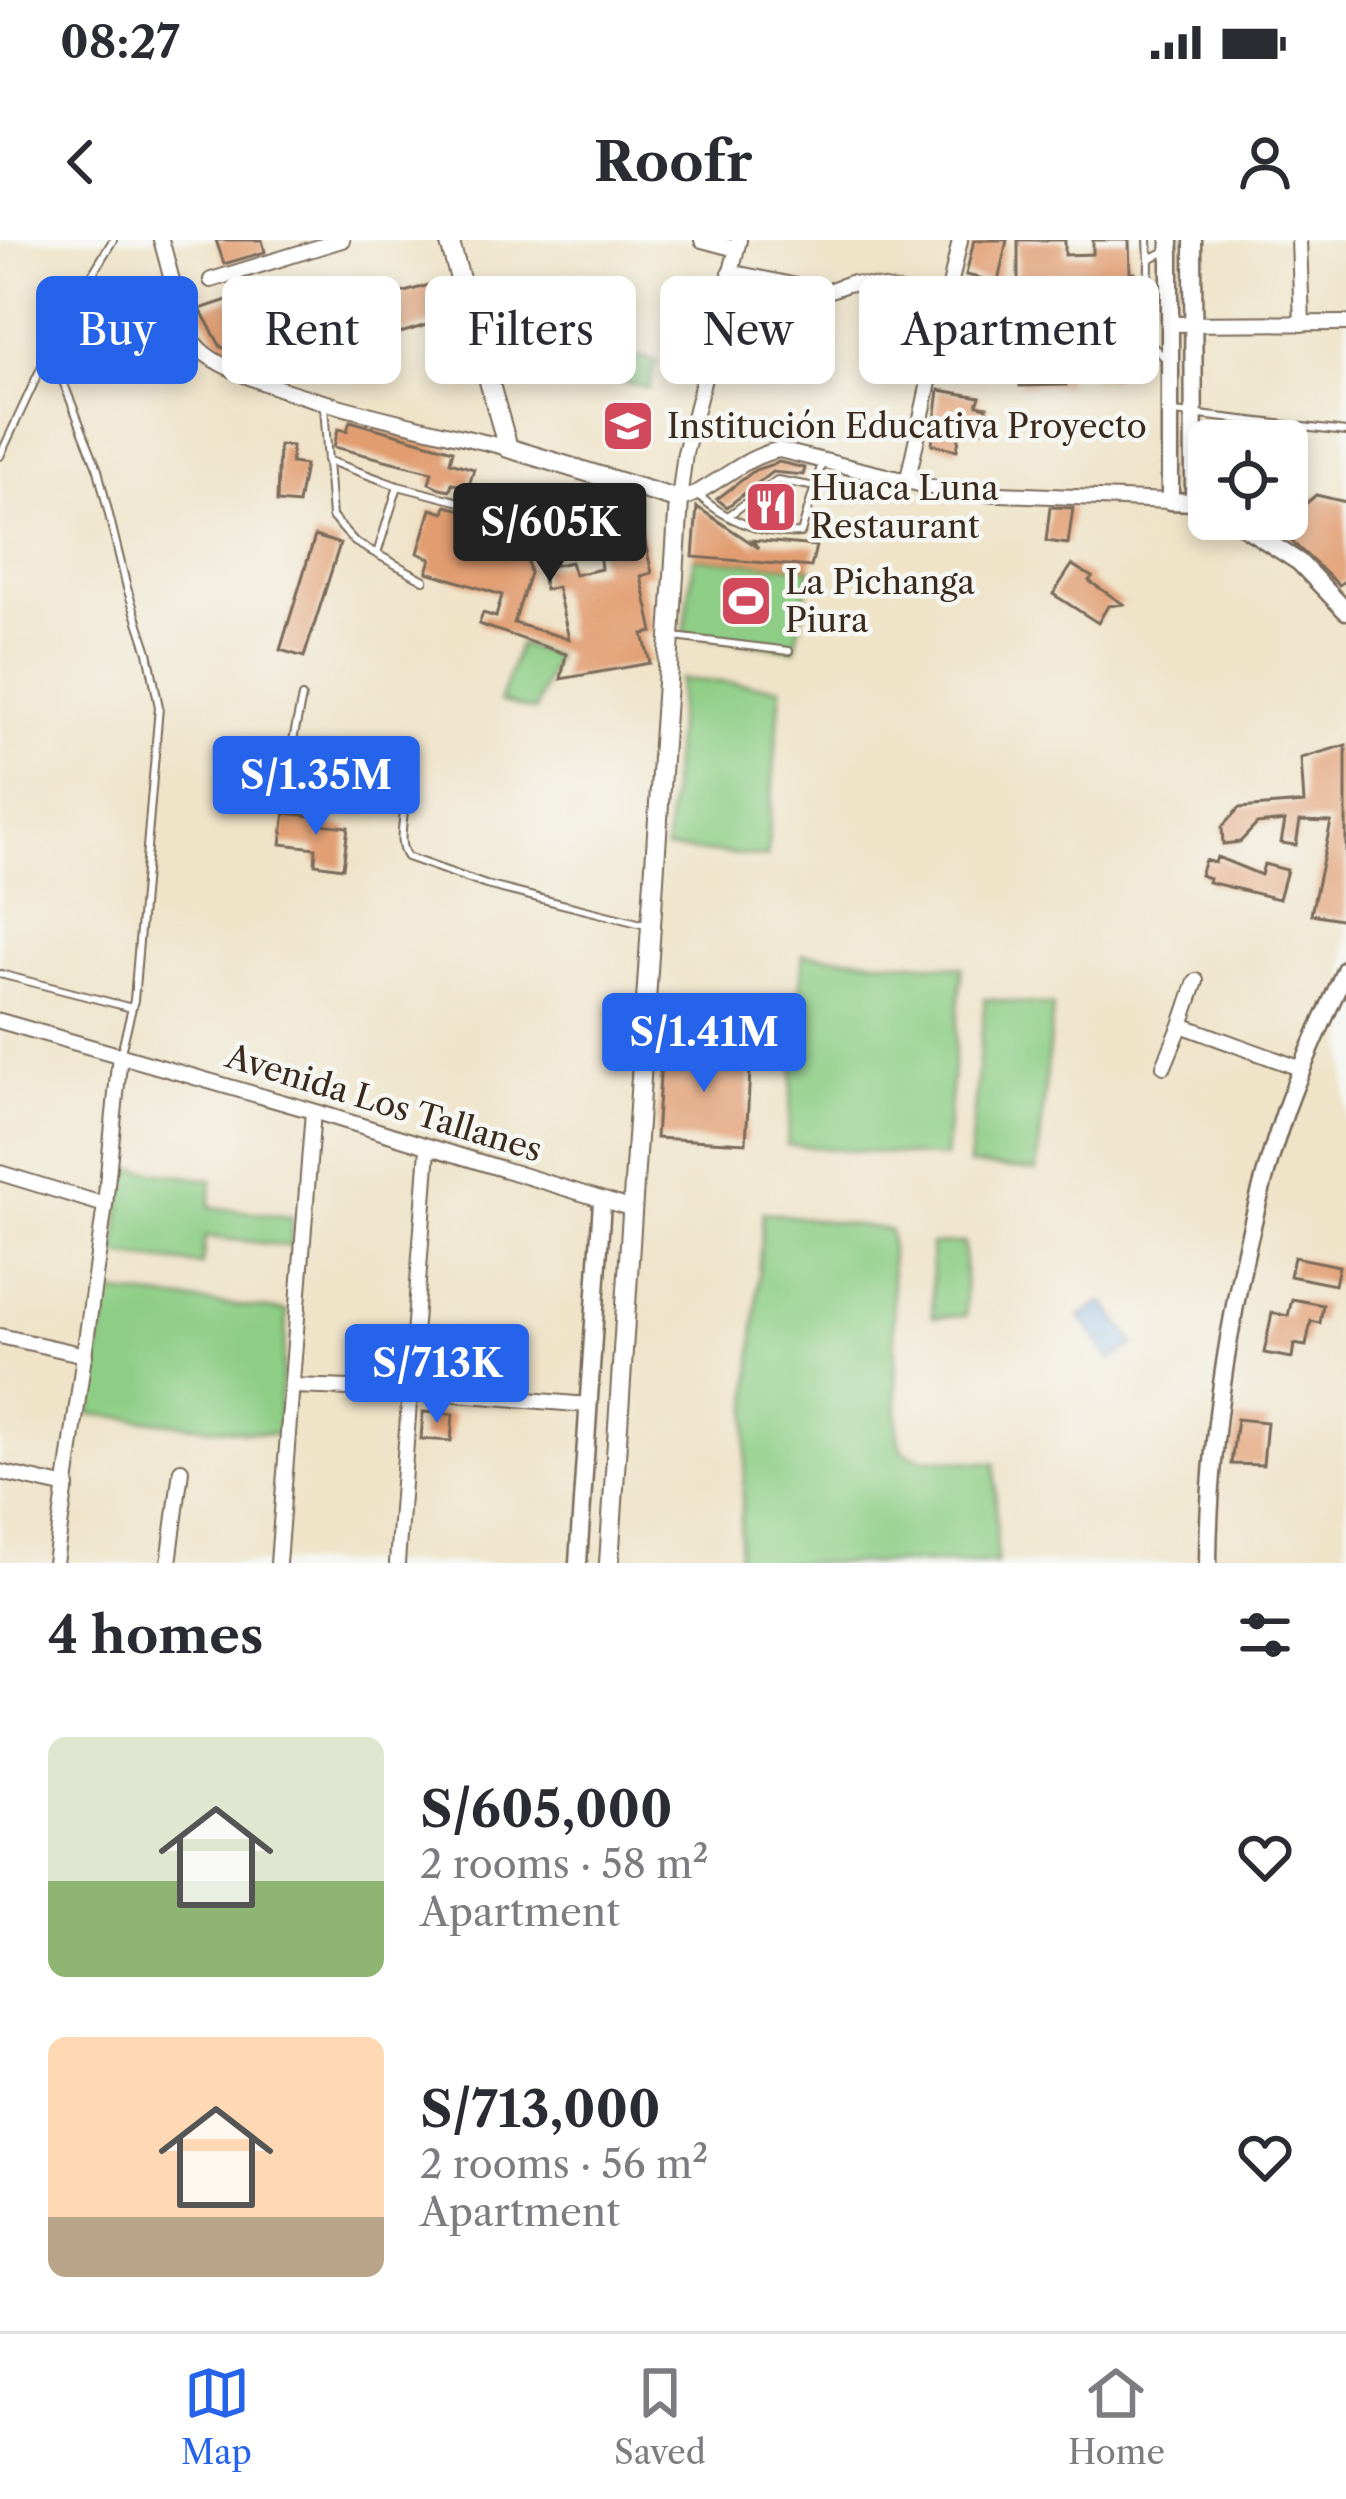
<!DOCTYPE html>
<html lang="en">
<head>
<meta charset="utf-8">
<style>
	:root { --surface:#fff; --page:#f7f7f7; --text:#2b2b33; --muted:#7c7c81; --line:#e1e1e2; --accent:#2563eb }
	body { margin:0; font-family:"Libre Caslon Text",serif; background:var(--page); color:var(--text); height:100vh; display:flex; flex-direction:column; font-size:45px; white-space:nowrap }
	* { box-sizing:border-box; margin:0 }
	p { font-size:39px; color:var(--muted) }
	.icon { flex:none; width:66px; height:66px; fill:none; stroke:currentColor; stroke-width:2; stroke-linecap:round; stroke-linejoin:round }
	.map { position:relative; height:1323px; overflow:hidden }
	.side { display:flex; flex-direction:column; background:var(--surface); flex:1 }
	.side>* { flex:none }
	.guide { position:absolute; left:36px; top:36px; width:1275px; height:108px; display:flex; gap:24px }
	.fabs { position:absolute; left:1188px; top:180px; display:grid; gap:24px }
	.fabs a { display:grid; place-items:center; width:120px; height:120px; border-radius:18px; background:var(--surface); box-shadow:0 6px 18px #0003; font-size:60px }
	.price { position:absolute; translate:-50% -102px; padding:0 27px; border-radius:12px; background:var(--accent); color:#fff; font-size:39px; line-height:78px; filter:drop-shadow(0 3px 6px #0008) }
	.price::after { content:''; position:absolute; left:50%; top:72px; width:36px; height:27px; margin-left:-18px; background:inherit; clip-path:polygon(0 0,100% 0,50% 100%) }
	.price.current { background:#222; color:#fff }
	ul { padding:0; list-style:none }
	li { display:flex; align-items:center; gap:36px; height:300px; padding:0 48px }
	li span { display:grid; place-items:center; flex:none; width:336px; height:240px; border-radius:18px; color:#555 }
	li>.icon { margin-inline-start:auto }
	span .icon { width:144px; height:144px; fill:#fffc; stroke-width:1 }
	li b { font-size:51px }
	h2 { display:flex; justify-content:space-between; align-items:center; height:144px; padding:0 48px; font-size:51px }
	.chip { padding:0 42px; border-radius:18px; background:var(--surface); box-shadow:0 6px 18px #0003; font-size:42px; line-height:108px }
	.chip.current { background:var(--accent); color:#fff }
	.status { display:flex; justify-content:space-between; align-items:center; height:84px; padding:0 60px; background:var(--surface); direction:ltr }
	.status svg { height:33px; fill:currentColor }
	header { display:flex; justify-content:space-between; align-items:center; height:156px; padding:0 48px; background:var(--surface); font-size:54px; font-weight:700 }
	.tab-bar { display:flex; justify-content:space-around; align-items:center; height:168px; border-top:3px solid var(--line); background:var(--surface); font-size:33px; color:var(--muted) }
	.tab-bar a { display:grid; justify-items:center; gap:6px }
	.tab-bar .current { color:var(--accent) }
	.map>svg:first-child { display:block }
	.green { fill:#8dcd85; stroke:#647c52; stroke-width:3 }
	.water { fill:#6ba7dc; stroke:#53687d; stroke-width:3 }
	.building { fill:#e19c6f }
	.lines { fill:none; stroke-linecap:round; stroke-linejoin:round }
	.service-casing { stroke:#7a6b5a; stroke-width:10 }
	.minor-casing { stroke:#7a6b5a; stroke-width:18 }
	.tertiary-casing { stroke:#7a6b5a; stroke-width:21 }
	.secondary-casing { stroke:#7a6b5a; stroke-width:22 }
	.service { stroke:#fff; stroke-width:6 }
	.minor { stroke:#fff; stroke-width:14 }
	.tertiary { stroke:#fff; stroke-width:16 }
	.secondary { stroke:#fff; stroke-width:18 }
	.labels { text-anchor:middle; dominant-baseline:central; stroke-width:9; stroke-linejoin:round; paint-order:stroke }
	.poi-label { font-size:33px; fill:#3b2a1e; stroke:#f6f6f2; text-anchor:start }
	.street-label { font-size:33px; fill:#3b2a1e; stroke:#f6f6f2 }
</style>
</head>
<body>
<div class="status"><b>08:27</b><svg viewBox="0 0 49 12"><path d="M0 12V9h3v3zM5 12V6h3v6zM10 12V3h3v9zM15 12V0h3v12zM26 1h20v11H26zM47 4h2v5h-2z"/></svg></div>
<header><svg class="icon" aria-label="back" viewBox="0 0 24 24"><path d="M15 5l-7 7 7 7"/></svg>Roofr<svg class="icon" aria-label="person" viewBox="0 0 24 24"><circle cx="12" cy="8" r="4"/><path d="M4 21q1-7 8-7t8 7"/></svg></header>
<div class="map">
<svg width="1346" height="1323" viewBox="0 0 1346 1323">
	<rect width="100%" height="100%" fill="#f6f6f2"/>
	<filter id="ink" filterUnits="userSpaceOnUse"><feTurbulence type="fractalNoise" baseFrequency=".00833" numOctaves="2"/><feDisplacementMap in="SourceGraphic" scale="24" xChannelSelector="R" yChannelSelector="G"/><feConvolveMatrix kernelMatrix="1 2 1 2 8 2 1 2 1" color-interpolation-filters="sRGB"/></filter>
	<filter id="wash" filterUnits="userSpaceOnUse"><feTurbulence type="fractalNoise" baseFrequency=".004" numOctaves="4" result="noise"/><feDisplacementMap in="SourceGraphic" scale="48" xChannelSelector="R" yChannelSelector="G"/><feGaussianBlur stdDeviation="2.7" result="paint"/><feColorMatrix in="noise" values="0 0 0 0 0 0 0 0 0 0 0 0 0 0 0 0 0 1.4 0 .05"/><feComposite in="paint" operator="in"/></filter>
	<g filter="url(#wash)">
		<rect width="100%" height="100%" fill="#efe3c8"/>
		<path class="green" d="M604,108L656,121L649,149L597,136Z
			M694,318L811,328L795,410L684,394Z
			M519,404L555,416L535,471L500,461Z
			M680,439L781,447L767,617L666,609Z
			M803,714L962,727L945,918L787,905Z
			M985,759L1053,766L1037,931L969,925Z
			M126,928L212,940L210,967L292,977L291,1006L205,997L202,1025L115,1015Z
			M763,972L890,990L898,1200L904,1212L919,1218L995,1224L997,1323H738Z
			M964,1003L966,1076L933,1077L931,1004Z
			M107,1052L287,1071L278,1195L90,1174Z"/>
		<path class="water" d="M1104,1062L1135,1105L1110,1120L1080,1076Z"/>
		<g id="blocks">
			<path class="building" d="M216,0H262L265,12L224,24Z
				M974,0H1007L998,42L966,35Z
				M1018,0H1065V15L1093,14V0H1129L1130,33H1135L1132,132H1114V138H1093L1092,129L1066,130V145L1020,146L1019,99L1102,97L1101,63H1094V42H1018Z
				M446,40L456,76L394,95L377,60Z
				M233,58L242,85L235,89L244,98L239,114L221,107L200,69Z
				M939,150L980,157L977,165L987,167L982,190L961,187L957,210L932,204Z
				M350,181L453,210L450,222L474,229L468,248L452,243L450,250L440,248L429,243L432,232L334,207L338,189L347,191Z
				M279,205L292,206L291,223L305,225L298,264L277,262Z
				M779,222L805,228L803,235L772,232L727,267L717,259L755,230Z
				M1316,255L1346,262V340L1339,345L1277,288Z
				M487,257L531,272L523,301L530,333L514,383L569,399L557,347L545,350L541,328L571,322L575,335L601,329L597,294L641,285L652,333L641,336L653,392L643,394L650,423L561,439L566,414L479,384L483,373L496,377L502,355L427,332L431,319L418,313L431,269L444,273L446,266L482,275Z
				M697,267L759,308L752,300L816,306L811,327L693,317Z
				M1050,267L1073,268L1068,304L1046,301Z
				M315,296L340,304L304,417L280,410Z
				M1072,325L1092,337L1089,341L1123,364L1108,366L1098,383L1053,354Z
				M1346,505V680L1311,674L1331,582L1300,581L1296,605L1281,603L1285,581L1257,584L1240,602L1223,604L1222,587L1239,568L1304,563L1301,518Z
				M285,573L320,577L319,584L348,587L343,628L315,624L316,608L281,604Z
				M1217,617L1261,635L1264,624L1287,630L1279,659L1208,642L1209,638L1200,635L1205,620L1215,623Z
				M662,805L751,812L746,903L656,898Z
				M1294,1017L1339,1026L1335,1045L1290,1036Z
				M1292,1059L1323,1065L1320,1083L1311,1081L1306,1106L1294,1104L1292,1118L1264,1113L1272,1073L1288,1076Z
				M423,1172L453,1174L451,1201L421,1199Z
				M1237,1179L1267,1182L1263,1225L1231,1224Z"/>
		</g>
	</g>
	<g filter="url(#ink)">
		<use href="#blocks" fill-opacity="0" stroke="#7a6b5a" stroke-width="3"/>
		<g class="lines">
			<g class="service-casing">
				<path id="service" d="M1148,0L1149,19
					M59,89L64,144L98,230L127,348L148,412L159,467L134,760L121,812
					M1164,117L1148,102L1149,19L1166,11
					M324,166L332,277L355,302L424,340
					M1174,172L1346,192
					M0,216L59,89L113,0
					M327,220L398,246L472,265
					M697,254C725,280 763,296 801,293L822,223
					M728,276L777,240L816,247
					M377,314L398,246
					M674,397L789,411
					M302,457L291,510C317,523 397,528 403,560C407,579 395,600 407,617L486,645L646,685
					M0,734L132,768"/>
			</g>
			<g class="minor-casing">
				<path id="minor" d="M161,0C170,27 179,83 196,105C231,150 444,191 508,208
					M702,0L736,9
					M739,0L685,213L679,260C714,249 743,216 779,210L952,252L1170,261
					M1299,0L1302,84
					M730,32L825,52L850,43L902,52
					M211,40L342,0
					M1170,84L1346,83
					M907,243L960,0
					M0,781L313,871L630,968
					M1181,785L1196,741
					M1164,826L1181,785L1302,829
					M0,933L105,965
					M0,1096L85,1115
					M293,1146L409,1150L588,1165
					M0,1232L67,1247
					M55,1323L105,965L120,814
					M169,1323L181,1230
					M278,1323L313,871
					M397,1323L428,909"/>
			</g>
			<g class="tertiary-casing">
				<path id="tertiary" d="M1170,0V261L1194,262L1209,269
					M1193,0L1194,262
					M1232,279L1299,322L1346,371
					M578,1323L602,962
					M1208,1323C1209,1183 1239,1005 1285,872C1302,823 1326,776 1346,728"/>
			</g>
			<g class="secondary-casing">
				<path id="secondary" d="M449,0L508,208L679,260L609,1323"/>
			</g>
			<use href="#service" class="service"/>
			<use href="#minor" class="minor"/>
			<use href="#tertiary" class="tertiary"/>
			<use href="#secondary" class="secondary"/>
		</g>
	</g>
	<defs>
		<g id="school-square" transform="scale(2.7)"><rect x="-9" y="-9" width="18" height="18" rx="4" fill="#d1495b" stroke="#f6f6f2"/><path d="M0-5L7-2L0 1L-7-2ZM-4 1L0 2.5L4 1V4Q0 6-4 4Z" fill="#fff"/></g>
		<g id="restaurant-square" transform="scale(2.7)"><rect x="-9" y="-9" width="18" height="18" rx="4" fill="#d1495b" stroke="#f6f6f2"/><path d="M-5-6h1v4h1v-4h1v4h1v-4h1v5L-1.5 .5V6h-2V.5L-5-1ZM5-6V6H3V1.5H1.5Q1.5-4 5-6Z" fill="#fff"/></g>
		<g id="stadium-square" transform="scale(2.7)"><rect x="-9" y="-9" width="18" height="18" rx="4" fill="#d1495b" stroke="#f6f6f2"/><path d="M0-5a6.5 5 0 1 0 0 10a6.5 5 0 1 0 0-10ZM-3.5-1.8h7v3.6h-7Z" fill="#fff"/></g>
	</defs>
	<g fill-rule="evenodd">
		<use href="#school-square" x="628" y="186"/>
		<use href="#restaurant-square" x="771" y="267"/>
		<use href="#stadium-square" x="746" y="361"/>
	</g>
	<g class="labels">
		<g class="poi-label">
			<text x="667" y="186">Institución Educativa Proyecto</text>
			<text x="810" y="248">Huaca Luna<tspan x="810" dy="38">Restaurant</tspan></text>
			<text x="785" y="342">La Pichanga<tspan x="785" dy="38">Piura</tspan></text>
		</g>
		<g class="street-label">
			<text transform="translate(384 863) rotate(17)">Avenida Los Tallanes</text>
		</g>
	</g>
</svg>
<div class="fabs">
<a><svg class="icon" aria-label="locate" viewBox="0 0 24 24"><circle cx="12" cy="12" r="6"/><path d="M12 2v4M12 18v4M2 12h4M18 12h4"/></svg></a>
</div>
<b class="price current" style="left:550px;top:345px">S/605K</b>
<b class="price" style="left:316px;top:598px">S/1.35M</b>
<b class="price" style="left:704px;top:855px">S/1.41M</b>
<b class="price" style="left:437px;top:1186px">S/713K</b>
<div class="guide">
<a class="chip current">Buy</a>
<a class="chip">Rent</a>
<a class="chip">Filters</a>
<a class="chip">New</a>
<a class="chip">Apartment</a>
</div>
</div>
<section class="side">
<h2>4 homes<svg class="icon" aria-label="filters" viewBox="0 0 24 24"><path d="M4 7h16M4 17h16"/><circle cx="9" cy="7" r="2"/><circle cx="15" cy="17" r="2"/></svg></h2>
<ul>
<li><span style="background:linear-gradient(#dfe7d0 60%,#8fb573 0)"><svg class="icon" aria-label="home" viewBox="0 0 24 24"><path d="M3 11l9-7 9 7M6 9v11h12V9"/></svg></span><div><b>S/605,000</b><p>2 rooms · 58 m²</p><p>Apartment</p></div><svg class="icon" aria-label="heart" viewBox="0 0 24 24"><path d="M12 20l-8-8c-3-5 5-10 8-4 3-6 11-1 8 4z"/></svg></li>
<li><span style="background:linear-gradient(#ffd9b3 75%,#b9a48a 0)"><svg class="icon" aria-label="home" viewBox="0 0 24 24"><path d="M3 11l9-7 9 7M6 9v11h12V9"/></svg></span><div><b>S/713,000</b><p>2 rooms · 56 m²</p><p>Apartment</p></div><svg class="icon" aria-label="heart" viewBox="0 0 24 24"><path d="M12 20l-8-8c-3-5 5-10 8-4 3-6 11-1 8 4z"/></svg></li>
</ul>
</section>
<nav class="tab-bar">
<a class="current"><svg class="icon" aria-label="map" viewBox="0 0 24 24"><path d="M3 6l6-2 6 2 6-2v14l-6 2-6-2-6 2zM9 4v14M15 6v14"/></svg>Map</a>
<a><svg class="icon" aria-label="saved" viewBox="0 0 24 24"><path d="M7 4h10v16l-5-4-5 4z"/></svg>Saved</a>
<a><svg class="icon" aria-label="home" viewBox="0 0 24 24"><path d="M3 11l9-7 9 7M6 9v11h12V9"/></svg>Home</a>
</nav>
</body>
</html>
